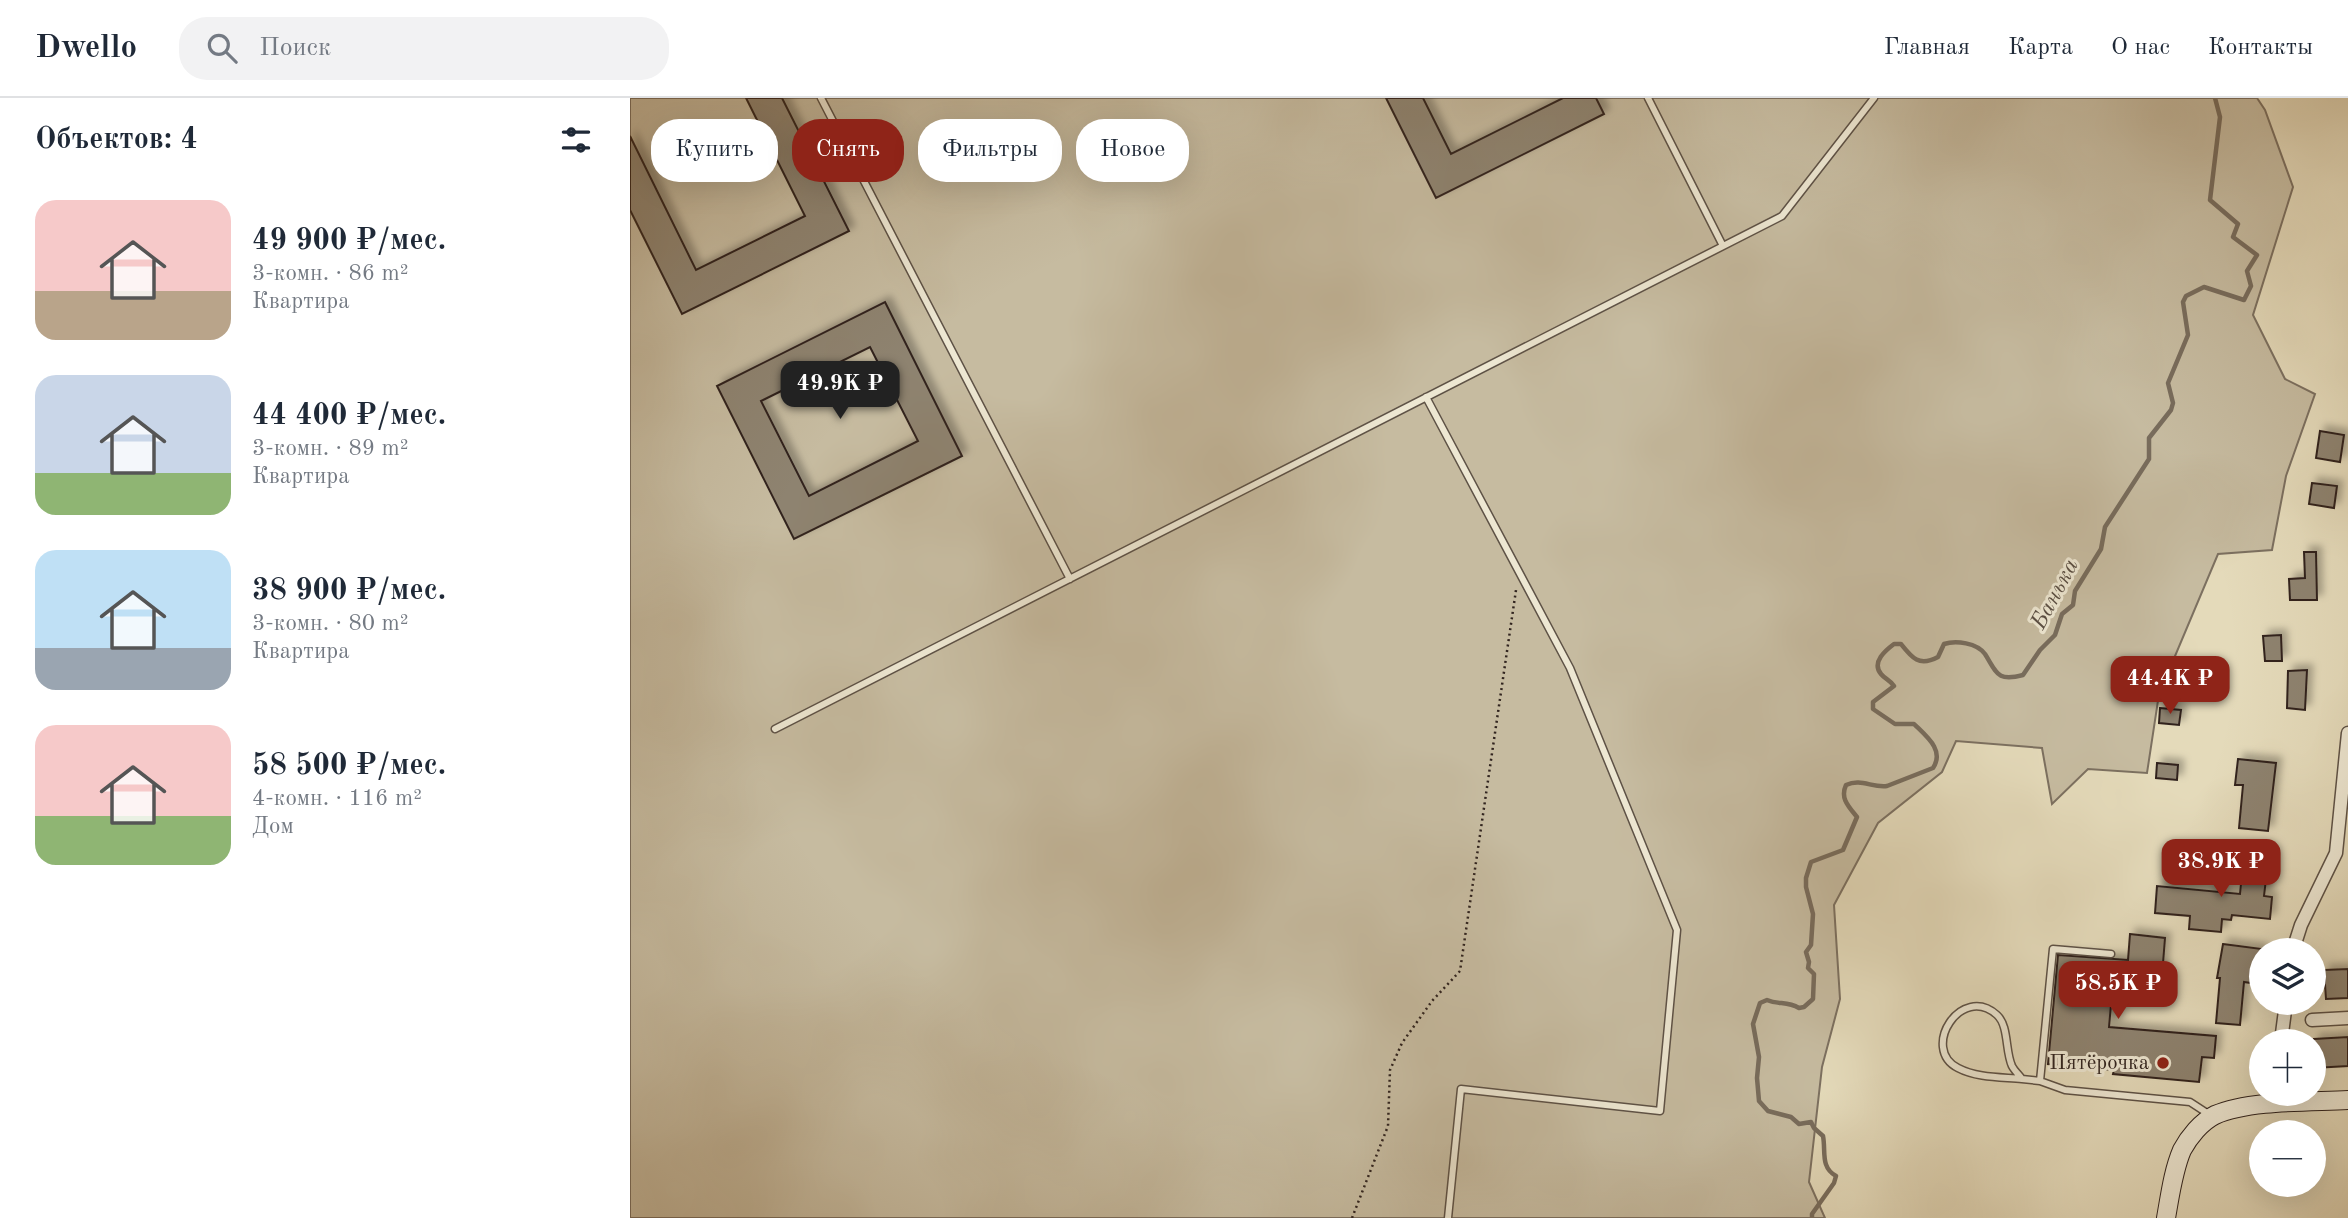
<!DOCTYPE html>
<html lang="ru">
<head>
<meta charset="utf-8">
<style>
	:root { --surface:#fff; --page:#f2f2f3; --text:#1f2937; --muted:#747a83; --line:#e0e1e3; --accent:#8f2418 }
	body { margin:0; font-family:"Old Standard TT",serif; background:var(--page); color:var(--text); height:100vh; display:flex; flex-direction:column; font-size:26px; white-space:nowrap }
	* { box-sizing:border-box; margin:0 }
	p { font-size:23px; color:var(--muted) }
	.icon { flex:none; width:38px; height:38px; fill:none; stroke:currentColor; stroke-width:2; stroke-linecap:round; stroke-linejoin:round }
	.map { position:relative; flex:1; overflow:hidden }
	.sheet { display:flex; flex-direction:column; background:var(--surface); width:630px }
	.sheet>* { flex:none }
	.top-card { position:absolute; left:21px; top:21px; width:665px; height:63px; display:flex; gap:14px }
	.controls { position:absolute; left:1619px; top:840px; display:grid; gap:14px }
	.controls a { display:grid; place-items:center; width:77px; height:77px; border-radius:50%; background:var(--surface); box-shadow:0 7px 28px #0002; font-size:35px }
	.price { position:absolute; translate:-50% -60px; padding:0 16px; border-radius:14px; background:var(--accent); color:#fff; font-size:23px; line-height:46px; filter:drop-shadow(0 2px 4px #0008) }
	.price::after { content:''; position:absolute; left:50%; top:42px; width:21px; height:16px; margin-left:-10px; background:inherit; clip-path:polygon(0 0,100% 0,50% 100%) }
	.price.selected { background:#222; color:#fff }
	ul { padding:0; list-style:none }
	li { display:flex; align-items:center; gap:21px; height:175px; padding:0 35px }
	li span { display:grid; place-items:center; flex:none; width:196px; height:140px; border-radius:21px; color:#555 }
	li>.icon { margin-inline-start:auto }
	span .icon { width:84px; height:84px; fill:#fffc; stroke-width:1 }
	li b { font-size:30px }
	h2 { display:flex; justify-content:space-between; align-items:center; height:84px; padding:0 35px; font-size:30px }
	.tag { padding:0 24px; border-radius:28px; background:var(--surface); box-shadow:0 7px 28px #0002; font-size:24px; line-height:63px }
	.tag.selected { background:var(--accent); color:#fff }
	header { display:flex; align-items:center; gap:42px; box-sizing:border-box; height:98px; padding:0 35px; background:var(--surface); border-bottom:2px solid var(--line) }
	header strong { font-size:33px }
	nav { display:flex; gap:38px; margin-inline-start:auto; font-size:24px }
	.search { width:490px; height:63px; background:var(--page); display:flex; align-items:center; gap:18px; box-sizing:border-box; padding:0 24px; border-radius:28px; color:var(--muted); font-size:26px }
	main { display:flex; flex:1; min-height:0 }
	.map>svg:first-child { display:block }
	.green { fill:#c6bba0; stroke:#7c7060; stroke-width:2 }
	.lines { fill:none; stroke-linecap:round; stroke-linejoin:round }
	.stream { stroke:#786c5c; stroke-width:4.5 }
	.building { fill:#8e8370; stroke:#31241f; stroke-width:2; fill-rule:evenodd; filter:url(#shadow) }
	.lane-casing { stroke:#5e5246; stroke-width:9 }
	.street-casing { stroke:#5e5246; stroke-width:15 }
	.secondary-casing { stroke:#31241f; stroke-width:20 }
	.path { stroke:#31241f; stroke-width:2.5; stroke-dasharray:2 3.5; stroke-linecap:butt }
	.lane { stroke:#ede7d2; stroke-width:6 }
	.street { stroke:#ede7d2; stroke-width:12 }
	.secondary { stroke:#ede7d2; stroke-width:18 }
	.poi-dot { fill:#8f2418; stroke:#ede7d2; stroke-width:2.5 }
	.labels { text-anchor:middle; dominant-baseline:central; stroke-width:6; stroke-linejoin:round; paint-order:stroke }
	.poi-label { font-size:21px; fill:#31241f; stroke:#ede7d2; text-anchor:end }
	.water-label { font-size:23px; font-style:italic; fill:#5a4e43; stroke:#ede7d2 }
</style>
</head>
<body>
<header>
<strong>Dwello</strong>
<div class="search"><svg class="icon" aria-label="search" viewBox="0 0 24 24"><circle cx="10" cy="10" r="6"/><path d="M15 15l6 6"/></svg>Поиск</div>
<nav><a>Главная</a><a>Карта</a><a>О нас</a><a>Контакты</a></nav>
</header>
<main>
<section class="sheet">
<h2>Объектов: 4<svg class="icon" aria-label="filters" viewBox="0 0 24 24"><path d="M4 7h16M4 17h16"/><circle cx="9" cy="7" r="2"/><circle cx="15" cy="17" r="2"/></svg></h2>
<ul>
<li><span style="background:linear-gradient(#f6c9c9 65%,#b9a48a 0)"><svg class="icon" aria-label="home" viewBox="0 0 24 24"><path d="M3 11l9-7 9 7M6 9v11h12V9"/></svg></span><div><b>49 900 ₽/мес.</b><p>3-комн. · 86 m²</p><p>Квартира</p></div></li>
<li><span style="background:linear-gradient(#c9d6e8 70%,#8fb573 0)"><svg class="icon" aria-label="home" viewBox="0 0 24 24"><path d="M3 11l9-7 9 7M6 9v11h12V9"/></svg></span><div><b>44 400 ₽/мес.</b><p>3-комн. · 89 m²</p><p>Квартира</p></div></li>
<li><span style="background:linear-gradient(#bfe0f5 70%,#9aa5b1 0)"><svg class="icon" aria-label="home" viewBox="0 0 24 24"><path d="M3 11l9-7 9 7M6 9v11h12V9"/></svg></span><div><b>38 900 ₽/мес.</b><p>3-комн. · 80 m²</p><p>Квартира</p></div></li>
<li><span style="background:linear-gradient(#f6c9c9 65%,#8fb573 0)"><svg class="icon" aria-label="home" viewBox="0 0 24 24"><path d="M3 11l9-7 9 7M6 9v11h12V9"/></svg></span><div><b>58 500 ₽/мес.</b><p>4-комн. · 116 m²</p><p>Дом</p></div></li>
</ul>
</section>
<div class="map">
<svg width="1718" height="1120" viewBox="0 0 1718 1120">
	<defs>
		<filter id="shadow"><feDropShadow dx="5.5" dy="-5.5" stdDeviation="3.5" flood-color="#0004"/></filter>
	</defs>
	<rect width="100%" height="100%" fill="#e4daba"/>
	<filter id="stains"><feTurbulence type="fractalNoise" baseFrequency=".00286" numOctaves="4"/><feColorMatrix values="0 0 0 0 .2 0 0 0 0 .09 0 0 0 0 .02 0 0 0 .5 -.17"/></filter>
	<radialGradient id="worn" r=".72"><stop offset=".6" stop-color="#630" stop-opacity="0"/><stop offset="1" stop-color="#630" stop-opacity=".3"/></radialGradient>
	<path class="green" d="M0,0H1627L1635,12L1663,89L1623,217L1655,281L1685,296L1656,378L1642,452L1588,456L1529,596L1517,675L1458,671L1422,706L1412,650L1326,643L1312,674L1248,725L1204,807L1210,901L1192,969L1179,1084L1195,1120H0Z"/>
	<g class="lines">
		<path class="stream" d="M1182,1120V1116L1204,1085L1206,1078C1190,1069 1196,1053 1193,1038L1184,1030L1181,1024L1169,1026L1161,1019L1138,1013L1129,1003L1127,980L1129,959L1123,926L1130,905L1137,902C1149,907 1157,903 1169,910L1174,909L1183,901L1184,876L1178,870L1179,864L1176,854L1181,847L1183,816L1176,789V780L1181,764L1213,752L1227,719C1218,708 1210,700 1216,687C1231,680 1242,690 1257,688L1303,670C1315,652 1296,638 1284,626H1265L1243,611V604L1264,588C1260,582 1255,581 1251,576C1241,564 1256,552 1264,546H1271C1282,560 1289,569 1308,559L1314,546C1326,542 1347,545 1355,556C1367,575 1367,584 1393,577L1410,552L1425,537L1432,516L1443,507L1445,493L1471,451L1475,429L1519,361V340L1541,312L1543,305L1538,285L1558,237L1553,204L1556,198L1574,189L1614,202L1621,188L1617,173L1627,157L1603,139L1608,126L1580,102L1590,19L1585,0"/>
	</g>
	<path class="building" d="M116,0H152L219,133L52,216L0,112V38L66,172L175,118Z
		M756,0H793L821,56L933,0H966L974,16L806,100Z
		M255,204L332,358L164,441L87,288ZM240,249L288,343L179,398L131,303Z
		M1690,333L1714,337L1710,364L1686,360Z
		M1682,385L1707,388L1704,410L1679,406Z
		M1674,454H1686L1687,502H1660L1659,481L1675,480Z
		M1651,537L1652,563H1635L1633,538Z
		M1677,572L1675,612L1657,610L1658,573Z
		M1530,610L1551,612L1549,627L1529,625Z
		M1608,661L1646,665L1638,733L1609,730L1613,687H1605Z
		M1527,665L1548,667L1547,682L1526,680Z
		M1614,754L1639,756L1634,798L1642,799L1640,821L1602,817L1601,822L1592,821L1591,834L1559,831L1560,818L1525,815L1527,788L1610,796Z
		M1500,836L1535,840L1532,878L1484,873L1479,929L1586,938L1584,960L1572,959L1569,984L1483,976L1484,972L1418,966L1428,857L1498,862Z
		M1593,846L1632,851L1627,886L1614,884L1610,927L1586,925L1590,880H1587Z
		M1718,871V900L1696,901L1694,872Z
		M1718,939V968L1684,970V941Z"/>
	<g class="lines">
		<g class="lane-casing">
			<path id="lane" d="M191,0L440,481
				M1018,0L1093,148
				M796,299L940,570L1047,832L1030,1013L831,991L818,1120
				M145,631L1152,118L1244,0
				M1481,856L1423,851L1410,983L1435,992L1560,1004L1580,1017
				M1392,981C1372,979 1347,980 1328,970C1290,951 1331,885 1367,917C1379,928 1375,953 1382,968C1384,972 1389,977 1392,981L1410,983"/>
		</g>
		<g class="street-casing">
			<path id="street" d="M1663,852L1671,827L1706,755L1718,635
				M1682,922L1718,920
				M1651,943L1656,905"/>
		</g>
		<g class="secondary-casing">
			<path id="secondary" d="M1536,1120C1540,1098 1543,1073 1552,1052C1559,1039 1571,1024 1585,1017C1619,1002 1679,1004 1718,1002"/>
		</g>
		<path class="path" d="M722,1120L758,1028L760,972L772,945L802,903L830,873L886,492"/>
		<use href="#lane" class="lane"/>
		<use href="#street" class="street"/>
		<use href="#secondary" class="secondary"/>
	</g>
	<circle class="poi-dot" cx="1533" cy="965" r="7"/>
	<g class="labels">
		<g class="poi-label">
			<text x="1519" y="965">Пятёрочка</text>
		</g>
		<g class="water-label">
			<text transform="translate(1425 496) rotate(-62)">Банька</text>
		</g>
	</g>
	<rect width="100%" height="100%" filter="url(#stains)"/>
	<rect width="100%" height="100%" fill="url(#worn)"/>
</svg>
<div class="controls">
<a><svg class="icon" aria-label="layers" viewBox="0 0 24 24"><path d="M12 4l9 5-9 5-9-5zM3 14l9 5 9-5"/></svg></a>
<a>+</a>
<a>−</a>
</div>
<b class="price selected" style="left:210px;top:323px">49.9K ₽</b>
<b class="price" style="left:1540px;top:618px">44.4K ₽</b>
<b class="price" style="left:1591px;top:801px">38.9K ₽</b>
<b class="price" style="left:1488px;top:923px">58.5K ₽</b>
<div class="top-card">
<a class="tag">Купить</a>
<a class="tag selected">Снять</a>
<a class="tag">Фильтры</a>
<a class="tag">Новое</a>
</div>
</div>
</main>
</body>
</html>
